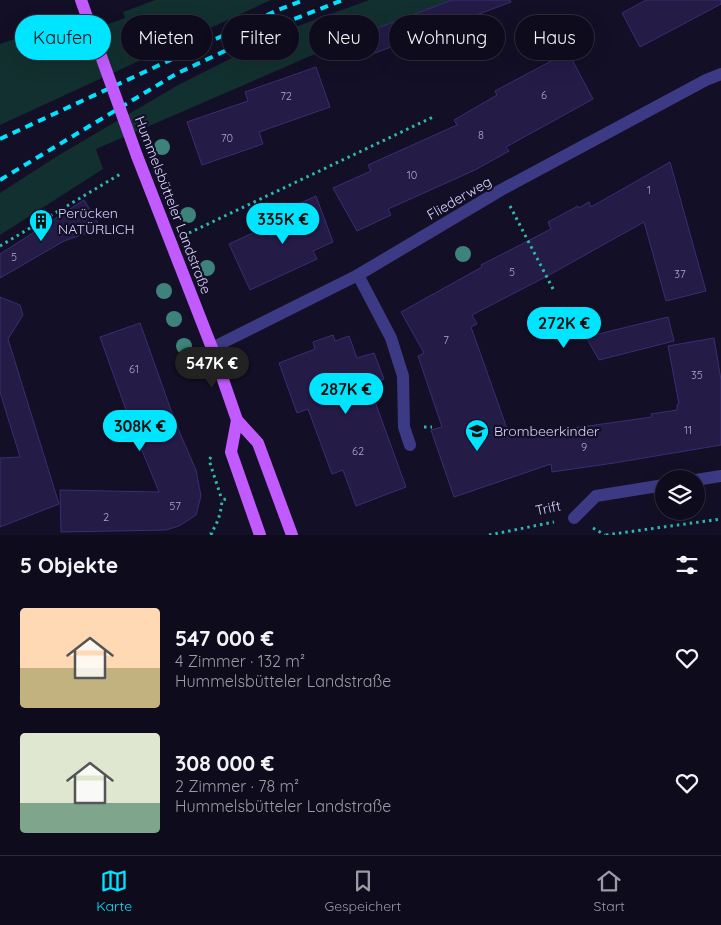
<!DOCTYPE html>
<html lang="de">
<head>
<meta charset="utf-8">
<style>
	:root { --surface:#0e0b1c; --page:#1c1929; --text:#f1f3f6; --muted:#9b9ba3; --line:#2e2b3b; --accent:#00e5ff }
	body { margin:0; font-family:Quicksand,sans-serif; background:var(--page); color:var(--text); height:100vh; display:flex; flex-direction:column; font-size:19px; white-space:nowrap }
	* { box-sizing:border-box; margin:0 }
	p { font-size:16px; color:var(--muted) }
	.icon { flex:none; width:28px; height:28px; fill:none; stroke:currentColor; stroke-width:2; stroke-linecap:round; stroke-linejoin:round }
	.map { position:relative; height:535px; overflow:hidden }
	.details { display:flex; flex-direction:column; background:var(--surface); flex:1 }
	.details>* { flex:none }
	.hud { position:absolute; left:15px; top:15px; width:691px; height:45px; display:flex; gap:10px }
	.controls { position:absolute; left:655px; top:470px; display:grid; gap:10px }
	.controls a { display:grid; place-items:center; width:50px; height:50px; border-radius:50%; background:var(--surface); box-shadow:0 5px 20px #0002,0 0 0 1px var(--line); font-size:25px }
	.price { position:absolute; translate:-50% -42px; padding:0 11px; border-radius:18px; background:var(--accent); color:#111; font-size:16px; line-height:32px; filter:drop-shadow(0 1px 2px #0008) }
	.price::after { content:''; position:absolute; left:50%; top:30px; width:15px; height:11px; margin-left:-8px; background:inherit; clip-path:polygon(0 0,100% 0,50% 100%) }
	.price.active { background:#222; color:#fff }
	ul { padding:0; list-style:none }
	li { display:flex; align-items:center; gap:15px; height:125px; padding:0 20px }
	li span { display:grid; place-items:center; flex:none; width:140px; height:100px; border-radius:5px; color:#555 }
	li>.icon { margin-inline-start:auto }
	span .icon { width:60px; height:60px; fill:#fffc; stroke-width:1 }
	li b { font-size:21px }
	h2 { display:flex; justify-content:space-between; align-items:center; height:60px; padding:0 20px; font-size:21px }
	.pill { padding:0 18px; border-radius:22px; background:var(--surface); box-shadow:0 5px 20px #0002,0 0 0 1px var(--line); font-size:18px; line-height:45px }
	.pill.active { background:var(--accent); color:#111 }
	.dock { display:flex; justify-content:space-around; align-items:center; height:70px; border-top:1px solid var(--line); background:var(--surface); font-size:14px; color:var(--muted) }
	.dock a { display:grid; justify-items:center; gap:2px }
	.dock .active { color:var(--accent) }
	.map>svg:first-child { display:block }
	.green { fill:#12302f }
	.building { fill:#241b47; stroke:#3b2d73 }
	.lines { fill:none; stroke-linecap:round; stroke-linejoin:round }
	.path { stroke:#2fb8b0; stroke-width:3; stroke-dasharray:2.5 4; stroke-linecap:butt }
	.minor { stroke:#3d3a85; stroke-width:12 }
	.major { stroke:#c25bff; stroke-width:12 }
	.rail { stroke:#00e5ff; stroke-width:4; stroke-dasharray:8 6; stroke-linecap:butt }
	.major-bridge { stroke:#c25bff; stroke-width:12 }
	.tree { fill:#3d827b }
	.labels { text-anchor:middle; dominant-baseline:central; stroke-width:4.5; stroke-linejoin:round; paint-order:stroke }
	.number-label { font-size:11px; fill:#aca6d1 }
	.street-label { font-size:14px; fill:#d9d4ff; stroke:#130f26 }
	.poi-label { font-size:14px; fill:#d9d4ff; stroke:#130f26; text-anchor:start }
</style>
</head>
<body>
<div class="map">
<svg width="721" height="535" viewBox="0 0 721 535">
	<rect width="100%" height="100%" fill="#130f26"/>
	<path class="green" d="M155,0H271L0,125V44L53,26L59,42L125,18L123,12Z
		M369,0H452L359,35L96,149L103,169L0,235V193L59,155L180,84L287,30Z"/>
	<path class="building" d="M452,0H510L511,2L367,56L359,35Z
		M646,0H721V4L640,47L622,13Z
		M568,52L593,99L506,147L509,151L475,170L388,209L391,215L357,231L333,188L371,171L368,165L457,125L454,120L497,95L495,91Z
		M316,67L330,107L259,132L263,144L202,165L187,122L248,101L245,92Z
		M670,162L706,291L666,301L644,222L551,274L472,315L477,324L471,327L510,437L652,417L651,414L677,410V405L679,404L668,346L714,338L721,380V445L614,463L552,472L551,464L454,497L431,430L442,427L418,356L424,353L401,312L482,267L481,265L551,229L548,222L578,206L579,208L589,202L591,207Z
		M316,196L333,242L313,251L317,259L250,290L229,244L296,213L294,206Z
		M84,200L101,228L64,241L0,278V254Z
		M0,297L20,305L23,315L8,339L59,504L0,527V458L20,457L0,392Z
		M668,317L674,341L599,360L586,337Z
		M140,323L176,424L196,470L201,496L196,515L179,526L166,530L61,532L60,490L159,492L130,421L100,337Z
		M333,335L335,341L349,336L357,358L374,353L384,379L369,385L406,487L356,506L343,470L332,474L308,409L297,413L279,363L315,349L313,342Z"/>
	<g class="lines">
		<path class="path" d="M510,206L553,289
			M189,233L433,117
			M0,246L122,173
			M424,427H432
			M211,457L209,460L222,500
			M593,528L605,535
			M212,535L211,533C218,523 221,513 222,500L226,499
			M489,535L554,522
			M606,535L721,519"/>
		<path class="minor" d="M358,275L391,338L403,376L404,427L410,445
			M212,348L358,275L501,190L706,80L721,74
			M696,480L721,476
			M574,518L596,496L664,485"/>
		<path class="major" d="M81,0L92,31
			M137,156L212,348L237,420L258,443L292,535
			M237,420L231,452L260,535"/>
		<path class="rail" d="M0,139L278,10L304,0
			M0,180L176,74L284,23L343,0"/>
		<path class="major-bridge" d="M92,31L137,156"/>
	</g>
	<g class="tree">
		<circle cx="162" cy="147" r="8"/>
		<circle cx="188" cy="215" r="8"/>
		<circle cx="463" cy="254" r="8"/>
		<circle cx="207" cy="268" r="8"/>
		<circle cx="164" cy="291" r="8"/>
		<circle cx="174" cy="319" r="8"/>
		<circle cx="184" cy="346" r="8"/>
	</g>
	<defs>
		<g id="building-pin" transform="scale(1.25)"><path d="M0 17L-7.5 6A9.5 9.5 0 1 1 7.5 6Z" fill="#00e5ff" stroke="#130f26"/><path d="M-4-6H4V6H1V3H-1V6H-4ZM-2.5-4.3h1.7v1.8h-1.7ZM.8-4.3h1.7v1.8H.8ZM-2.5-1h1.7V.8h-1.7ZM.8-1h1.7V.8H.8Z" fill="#111"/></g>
		<g id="school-pin" transform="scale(1.25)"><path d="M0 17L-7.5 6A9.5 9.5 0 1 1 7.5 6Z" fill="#00e5ff" stroke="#130f26"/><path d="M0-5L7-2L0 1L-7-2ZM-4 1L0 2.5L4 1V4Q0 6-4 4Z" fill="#111"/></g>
	</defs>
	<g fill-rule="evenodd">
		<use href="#building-pin" x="41" y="221"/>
		<use href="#school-pin" x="477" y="431"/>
	</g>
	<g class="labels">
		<g class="number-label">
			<text x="544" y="95">6</text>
			<text x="286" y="96">72</text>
			<text x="481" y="135">8</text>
			<text x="227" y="138">70</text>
			<text x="412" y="175">10</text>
			<text x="649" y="190">1</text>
			<text x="14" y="257">5</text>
			<text x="512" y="272">5</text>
			<text x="680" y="274">37</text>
			<text x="446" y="340">7</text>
			<text x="134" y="369">61</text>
			<text x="697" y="375">35</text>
			<text x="688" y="430">11</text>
			<text x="584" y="447">9</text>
			<text x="358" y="451">62</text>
			<text x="175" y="506">57</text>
			<text x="106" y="517">2</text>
		</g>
		<g class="street-label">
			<text transform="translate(459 198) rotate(-30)">Fliederweg</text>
			<text transform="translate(173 205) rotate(69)">Hummelsbütteler Landstraße</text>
			<text transform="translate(548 508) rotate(-12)">Trift</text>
		</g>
		<g class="poi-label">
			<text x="58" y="213">Perücken<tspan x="58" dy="16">NATÜRLICH</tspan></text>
			<text x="494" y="431">Brombeerkinder</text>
		</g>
	</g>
</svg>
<div class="controls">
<a><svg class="icon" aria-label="layers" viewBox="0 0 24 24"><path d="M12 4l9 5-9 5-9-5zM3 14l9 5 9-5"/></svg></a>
</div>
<b class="price" style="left:283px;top:245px">335K €</b>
<b class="price" style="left:564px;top:349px">272K €</b>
<b class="price active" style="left:212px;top:389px">547K €</b>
<b class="price" style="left:346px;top:415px">287K €</b>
<b class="price" style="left:140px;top:452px">308K €</b>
<div class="hud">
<a class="pill active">Kaufen</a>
<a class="pill">Mieten</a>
<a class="pill">Filter</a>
<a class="pill">Neu</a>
<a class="pill">Wohnung</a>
<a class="pill">Haus</a>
</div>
</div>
<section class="details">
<h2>5 Objekte<svg class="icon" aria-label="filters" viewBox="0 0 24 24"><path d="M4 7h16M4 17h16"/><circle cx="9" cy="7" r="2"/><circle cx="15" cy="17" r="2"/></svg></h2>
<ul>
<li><span style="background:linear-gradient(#ffd9b3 60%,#c2b280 0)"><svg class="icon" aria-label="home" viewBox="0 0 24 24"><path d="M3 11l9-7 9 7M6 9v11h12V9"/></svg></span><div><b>547 000 €</b><p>4 Zimmer · 132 m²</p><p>Hummelsbütteler Landstraße</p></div><svg class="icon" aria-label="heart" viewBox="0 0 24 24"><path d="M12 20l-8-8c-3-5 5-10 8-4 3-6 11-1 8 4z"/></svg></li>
<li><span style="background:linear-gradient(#dfe7d0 70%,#7fa58c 0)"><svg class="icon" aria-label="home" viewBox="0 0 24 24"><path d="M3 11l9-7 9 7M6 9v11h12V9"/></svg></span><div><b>308 000 €</b><p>2 Zimmer · 78 m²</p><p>Hummelsbütteler Landstraße</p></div><svg class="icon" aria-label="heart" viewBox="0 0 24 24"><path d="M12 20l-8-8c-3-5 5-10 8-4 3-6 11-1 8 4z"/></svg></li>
</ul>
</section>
<nav class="dock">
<a class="active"><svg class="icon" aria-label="map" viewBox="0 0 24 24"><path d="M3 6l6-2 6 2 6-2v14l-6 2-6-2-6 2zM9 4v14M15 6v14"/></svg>Karte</a>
<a><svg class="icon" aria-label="saved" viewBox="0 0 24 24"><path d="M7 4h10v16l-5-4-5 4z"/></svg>Gespeichert</a>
<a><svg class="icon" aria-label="home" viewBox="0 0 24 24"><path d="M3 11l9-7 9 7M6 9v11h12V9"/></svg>Start</a>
</nav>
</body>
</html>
